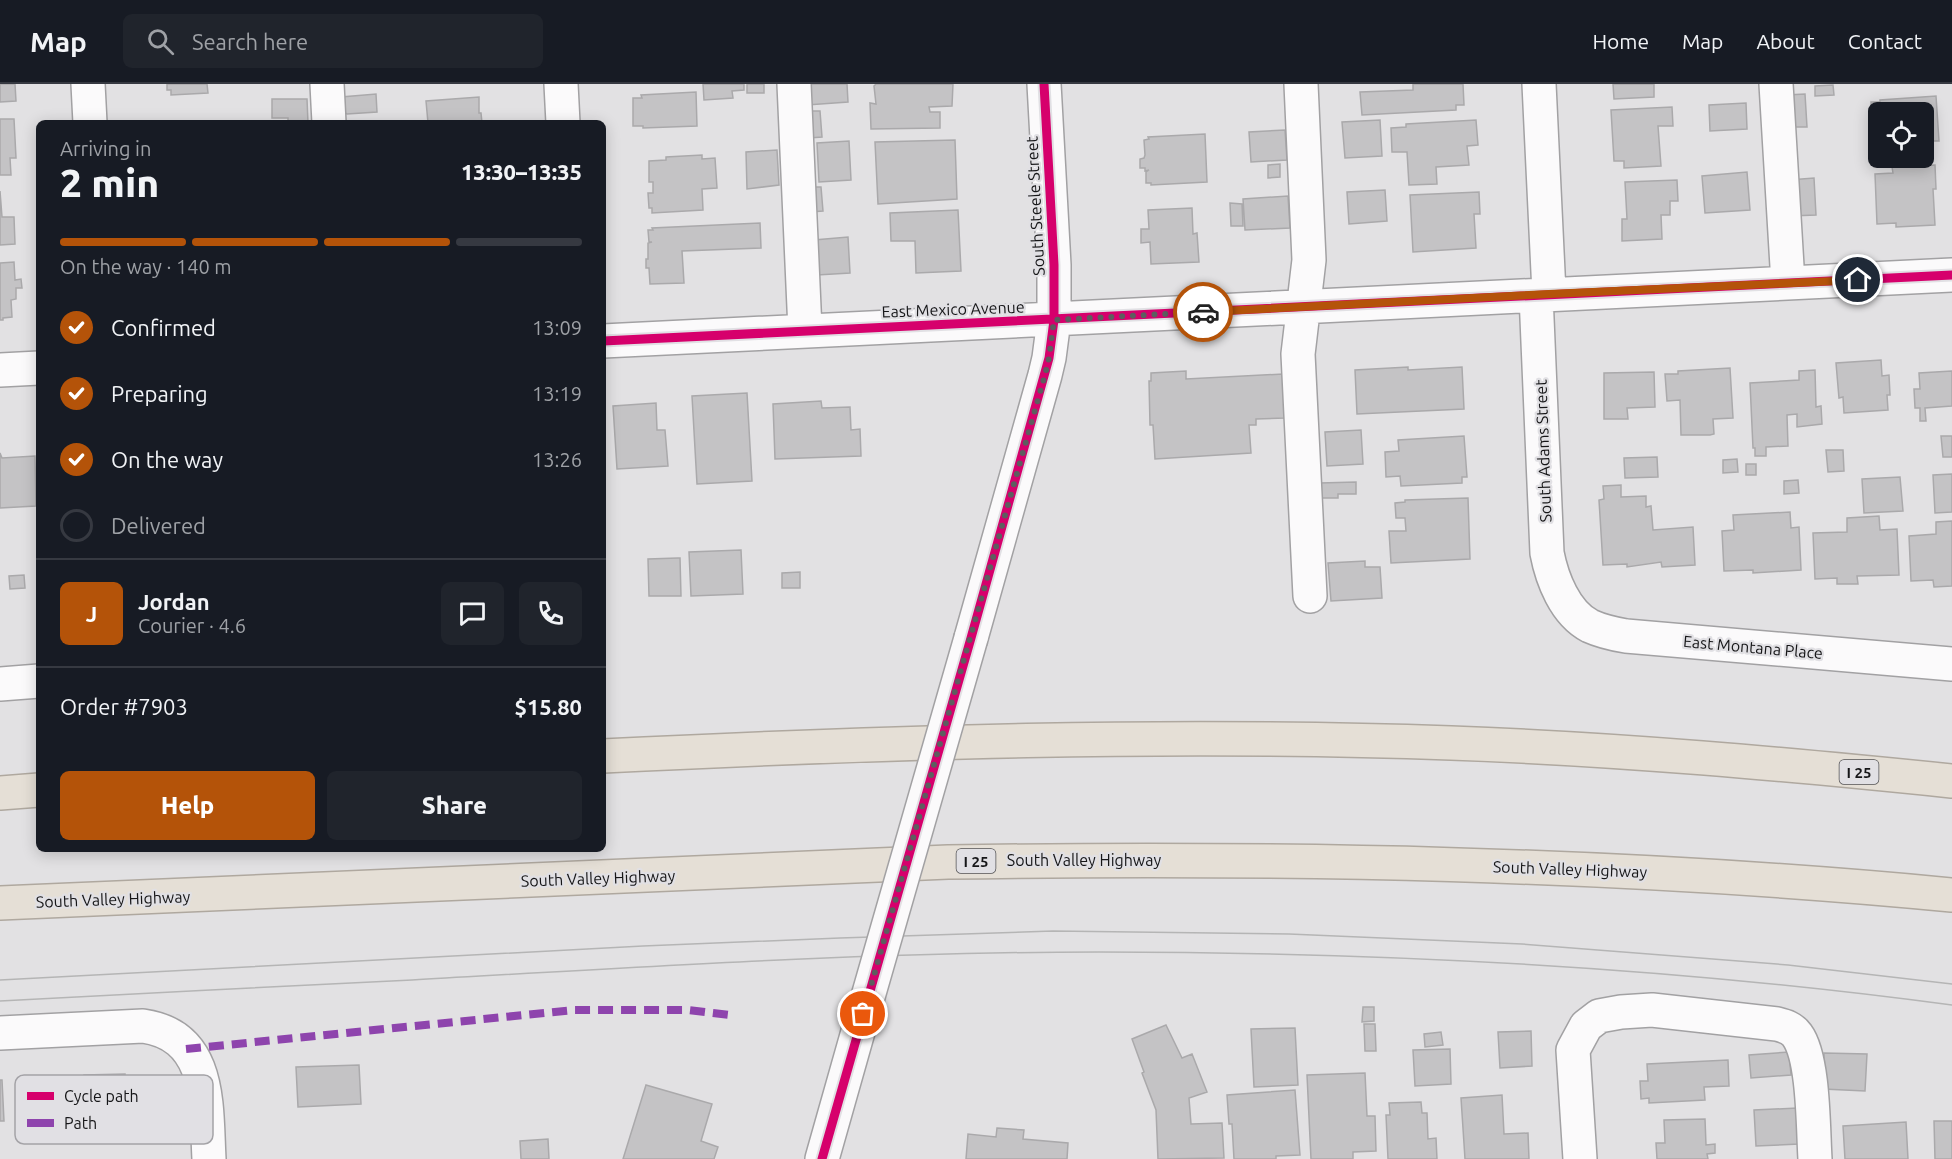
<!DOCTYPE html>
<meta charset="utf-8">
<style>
body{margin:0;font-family:Ubuntu,sans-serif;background:#20242c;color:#f1f3f6;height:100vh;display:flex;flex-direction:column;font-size:22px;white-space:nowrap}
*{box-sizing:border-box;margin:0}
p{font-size:20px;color:#9ea1a6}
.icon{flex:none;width:33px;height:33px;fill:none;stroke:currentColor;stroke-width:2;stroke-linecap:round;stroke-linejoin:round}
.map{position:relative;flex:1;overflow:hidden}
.sheet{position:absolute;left:36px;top:36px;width:570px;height:732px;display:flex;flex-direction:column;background:#171b24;border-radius:9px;box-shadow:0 3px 15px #0003}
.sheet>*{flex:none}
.fabs{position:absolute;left:1868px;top:18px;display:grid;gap:12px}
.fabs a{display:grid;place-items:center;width:66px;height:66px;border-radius:9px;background:#171b24;box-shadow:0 3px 15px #0003;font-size:30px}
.pin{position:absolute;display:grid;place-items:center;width:51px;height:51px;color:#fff;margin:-26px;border:3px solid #fff;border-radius:50%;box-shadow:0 2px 6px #0007}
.courier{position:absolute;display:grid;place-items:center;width:60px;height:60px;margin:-30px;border:4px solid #b45309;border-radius:50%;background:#fff;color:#222;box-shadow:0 2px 8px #0007}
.summary em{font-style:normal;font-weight:800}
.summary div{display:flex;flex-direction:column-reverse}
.summary{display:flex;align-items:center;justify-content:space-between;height:102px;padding:0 24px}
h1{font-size:39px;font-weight:800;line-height:45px}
.bar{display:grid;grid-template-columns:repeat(4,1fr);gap:9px 6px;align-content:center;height:72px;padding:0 24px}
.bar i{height:8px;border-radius:4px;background:#363941}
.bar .on{background:#b45309}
.bar p{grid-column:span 4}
.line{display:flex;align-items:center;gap:15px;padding:0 24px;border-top:2px solid #363941}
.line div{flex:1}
.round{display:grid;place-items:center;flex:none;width:63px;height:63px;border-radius:9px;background:#20242c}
ol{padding:0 24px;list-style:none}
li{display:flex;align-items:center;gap:18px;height:66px}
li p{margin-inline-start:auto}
li .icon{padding:6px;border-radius:50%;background:#b45309;color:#fff;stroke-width:4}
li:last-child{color:#9ea1a6}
li i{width:33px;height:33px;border:3px solid #363941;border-radius:50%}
.action{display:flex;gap:12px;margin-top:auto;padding:12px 24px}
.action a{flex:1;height:69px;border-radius:9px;background:#b45309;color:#fff;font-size:24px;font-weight:800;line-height:69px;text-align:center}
.action a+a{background:#20242c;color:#f1f3f6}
header{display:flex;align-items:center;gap:36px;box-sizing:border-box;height:84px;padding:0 30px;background:#171b24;border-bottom:2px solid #363941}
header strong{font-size:28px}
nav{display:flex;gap:33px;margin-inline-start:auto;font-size:21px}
.search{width:420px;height:54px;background:#20242c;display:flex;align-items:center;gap:15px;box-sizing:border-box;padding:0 21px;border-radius:9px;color:#9ea1a6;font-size:22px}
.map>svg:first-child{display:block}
.building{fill:#c4c3c5;stroke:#aaa9ab;stroke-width:1.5}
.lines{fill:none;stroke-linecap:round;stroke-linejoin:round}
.minor-casing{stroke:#a2a1a3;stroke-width:36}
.highway-casing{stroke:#afa89f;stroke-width:36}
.minor{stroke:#fbfafb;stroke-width:33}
.highway{stroke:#e5dfd6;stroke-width:33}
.tram{stroke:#b5b5b5;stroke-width:1.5}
.minor-bridge-casing{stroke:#a2a1a3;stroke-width:36;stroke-linecap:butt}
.minor-bridge{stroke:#fbfafb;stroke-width:33}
.quiet{stroke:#8e44ad;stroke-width:8;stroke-dasharray:15 8;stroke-linecap:butt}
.cycleway-casing{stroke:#e1e0e4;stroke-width:13}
.cycleway{stroke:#d6006c;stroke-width:9}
.done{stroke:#5d5d5f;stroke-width:6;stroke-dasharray:0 10.8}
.route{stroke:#b45309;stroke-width:8}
.labels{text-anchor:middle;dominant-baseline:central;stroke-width:4.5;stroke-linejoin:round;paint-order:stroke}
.shield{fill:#e1e0e4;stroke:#535355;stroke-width:1.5}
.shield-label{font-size:15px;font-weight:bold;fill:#161618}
.street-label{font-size:16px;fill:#161618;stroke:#e1e0e4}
.key{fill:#e1e0e4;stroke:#a4a3a7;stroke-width:1.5}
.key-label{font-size:16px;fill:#161618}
</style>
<header>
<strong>Map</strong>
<div class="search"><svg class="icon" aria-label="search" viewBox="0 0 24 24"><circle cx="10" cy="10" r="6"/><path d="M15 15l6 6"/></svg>Search here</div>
<nav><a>Home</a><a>Map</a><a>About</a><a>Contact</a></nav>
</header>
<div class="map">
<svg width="1952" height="1075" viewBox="0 0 1952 1075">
<rect width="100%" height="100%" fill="#e2e1e3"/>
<path class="building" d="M0 0H15L16 17 0 18Z
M167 0H207L208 9 171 11V6H167Z
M703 0H744V6L732 7 733 14 704 16Z
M747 0H764V9H747Z
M806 0H847L848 18 807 21Z
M876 0H953L952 22 929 23 930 28H940V44L871 45 870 19 876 20 874 2Z
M1413 0H1463L1464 21H1456V26L1362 31 1360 8 1413 6Z
M1613 0H1654V13L1614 15Z
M1833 1 1834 11 1815 12V2Z
M696 8 697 42 643 44V42H633V14H642L641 11Z
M376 10 377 28 347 30 341 26V13Z
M1805 10 1807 43H1784L1786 11Z
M1936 12 1939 57H1931L1932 66H1923V28H1878V60L1877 43H1873L1871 18H1880V16Z
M479 13V29H481L482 39H428L426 17Z
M272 15H307L308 39H288V34H272Z
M1746 19 1747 45 1710 47 1709 21Z
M1672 23 1673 42H1658L1661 82 1624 84V77H1614L1611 26Z
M807 27H820L822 53 809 54Z
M0 35H14L16 74H10L11 91H0Z
M1380 36 1382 72 1345 74 1342 38Z
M1476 36 1478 61 1467 62 1469 81 1436 83 1437 100 1409 101 1407 68H1392L1391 44 1406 43V40Z
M1285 46 1287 76 1251 78 1249 48Z
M1205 50 1207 98 1151 101V99H1146V88L1149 86 1145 87V84H1140V75L1144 74 1145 71 1144 56 1149 55 1148 53Z
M955 56 957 115 878 120 875 58Z
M849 57 851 96 819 98 817 59Z
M777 66 779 101 747 105 746 68Z
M702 71V75L715 74 717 104 702 105 703 126 652 129V124H649L648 109H653V98H649V77L666 76V73Z
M1280 80V93L1268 94V81Z
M1935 81 1936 105H1933L1935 141 1896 143V139L1877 140 1875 90 1893 89 1892 83Z
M1747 88 1750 126 1705 129 1702 92Z
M1814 94 1816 131 1790 132 1789 96Z
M1677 96 1678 117H1670V131H1661L1662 155 1622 157V135H1627L1625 98Z
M808 103H821L823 127 810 128Z
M1385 106 1387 137 1349 140 1347 108Z
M0 107 2 133H14L15 160 0 161Z
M1479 108 1480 130H1474L1476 164 1413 168 1410 111Z
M1288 112 1290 144 1245 146 1243 115Z
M1230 119 1242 120 1243 142H1231Z
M1192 124 1193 150 1197 149 1199 178 1151 180 1150 158 1141 159V145H1149L1148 126Z
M958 126 961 187 916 189 915 157H891L890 129Z
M760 139 761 164 682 167 684 199 650 200 649 184H646V175H648V159L652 158H649L648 146H653L652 144Z
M848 153 850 189 817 191 814 156Z
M14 178 15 196 21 195 22 204H16V215L11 216 12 233 3 234V236H0V179Z
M1881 276 1882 292 1889 291 1890 311H1887L1888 326 1844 329 1843 313 1839 314 1836 279Z
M1408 283V286L1462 283 1464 325 1357 330 1355 286Z
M1730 284 1733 334 1713 335 1714 350 1710 351H1681L1680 316 1667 317 1665 290H1678V287Z
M1815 286 1816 323 1821 322 1822 340 1797 343V330L1787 331 1788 362 1766 363V372H1755V364H1753L1750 299 1799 296V287Z
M1186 287V295L1283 290 1285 334 1256 335V341H1249L1251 369 1155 375 1153 341H1150L1149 297H1151V289Z
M1952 287V322L1925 324 1926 337H1920V324H1915L1914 305H1920L1919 289Z
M1654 288 1655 323 1627 324 1628 335H1604V289Z
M747 309 752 397 697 400 692 312Z
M821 317 822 324 850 323 851 346 860 345 861 372 775 375 773 320Z
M656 319 657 346H665L668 382 617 385 613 322Z
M1361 346 1363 380 1327 382 1325 348Z
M1464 352 1467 393H1462V399L1401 402 1400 392 1386 393 1385 368 1399 367 1398 356Z
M1941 352H1952V373H1943Z
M1826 366H1843L1844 387 1828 388Z
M0 369 2 374 35 372 36 422 0 424Z
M1657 373 1658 393 1625 394 1624 374Z
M1737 375 1738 388 1723 389V376Z
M1746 380H1756V391H1746Z
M1952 390V428L1935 429 1933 391Z
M1900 393 1903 427 1864 429 1862 395Z
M1798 396 1799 409 1784 410V397Z
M1356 398V410H1338V414H1321L1320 399Z
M1621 401V413L1646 412V423L1651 422 1653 446 1693 443 1695 481 1662 483 1661 478 1627 483V480L1603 481 1599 416 1604 415 1603 402Z
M1468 414 1470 475 1391 479 1389 447H1406L1405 434H1396L1395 419 1405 418V416Z
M1790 428 1791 444 1799 443 1801 486 1753 489V486L1724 487 1722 447 1734 446 1733 431Z
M1879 432 1880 446 1897 445 1899 491 1857 492 1858 500H1837V494L1815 495 1813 449 1847 448V434Z
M1952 437V502L1934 503 1933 496 1911 497 1909 452 1936 450V438Z
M741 466 743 510 691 512 689 468Z
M678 474H680L681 512H649L648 475Z
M1365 477V483H1380L1382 514 1331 517 1328 479Z
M800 488V504H782V489Z
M24 491 25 504 10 505 9 492Z
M1363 923H1374V937L1362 938Z
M1364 940H1375L1376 967H1365Z
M1166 941 1182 974 1192 970 1207 1008 1189 1014 1191 1040 1222 1039 1224 1074 1158 1075 1156 1026 1142 989 1144 988 1132 955Z
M1295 944 1298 1001 1254 1003 1251 945Z
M1531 947 1532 982 1500 984 1498 948Z
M1441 948 1443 961 1425 963 1424 950Z
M1450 965 1451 1000 1415 1002 1413 966Z
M1789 968 1791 991 1751 994 1749 971Z
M1824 969 1867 970 1865 1007 1823 1005Z
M1728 976 1729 1002 1704 1003 1705 1016 1649 1019V1014L1641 1015 1640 997H1648L1647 980Z
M359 981 361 1020 298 1023 296 983Z
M1365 989 1367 1032H1375L1376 1067 1353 1068V1075H1311L1307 991Z
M125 990 127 1031 86 1033 84 991Z
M0 996H2L4 1037H0Z
M646 1001 712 1020 701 1057 718 1063 714 1075H623Z
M1295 1006 1300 1071 1276 1072V1075H1234L1232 1040H1229L1227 1011Z
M1502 1011 1504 1050 1528 1049 1529 1075H1465L1461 1014Z
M1421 1018 1422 1029H1427L1428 1055 1436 1054 1437 1075H1388L1386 1031H1390L1389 1019Z
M1797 1024 1799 1060 1756 1062 1754 1026Z
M1705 1035 1706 1061 1715 1060V1069L1707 1070 1708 1075H1657L1656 1059H1665L1664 1036Z
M1934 1037H1952V1075H1935Z
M1906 1038 1908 1075H1845L1843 1042Z
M997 1044 1024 1046 1023 1055 1068 1059 1067 1075H966L968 1050 996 1053Z
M548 1055 549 1075H521L520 1057Z"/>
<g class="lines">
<defs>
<path id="minor" d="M88 0 90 39
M327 0 329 39
M561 0 563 39
M794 0 805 246
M1301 0 1309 176 1298 270 1310 512
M1539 0 1549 209
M1776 0 1788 199
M1536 211 1547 469C1552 495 1565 529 1590 542 1601 547 1614 550 1626 552L1952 580
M603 257 1952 191
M0 286 39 284
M971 554 1045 291 1049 274 1054 236V181L1044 0
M0 600 39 597
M0 949 143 942C212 952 206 1022 209 1075
M822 1075 863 930
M1580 1075 1573 966 1586 942 1599 932 1621 928 1652 926 1777 940C1785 942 1792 944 1797 951 1814 974 1813 1044 1815 1075"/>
<path id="highway" d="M603 672C885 658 1169 649 1451 659 1619 665 1785 680 1952 697
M0 709 39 706
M0 819 948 778C1283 773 1618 779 1952 811"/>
</defs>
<use href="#minor" class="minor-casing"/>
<use href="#highway" class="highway-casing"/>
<use href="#minor" class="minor"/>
<use href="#highway" class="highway"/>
<path class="tram" d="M0 896 643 862 840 854 1053 847 1289 850 1522 860 1788 881 1952 900
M0 917C137 909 275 903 412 896 641 883 870 868 1099 868 1384 868 1670 883 1952 921"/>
<defs>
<path id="minor-bridge" d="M863 930 971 554"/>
</defs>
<use href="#minor-bridge" class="minor-bridge-casing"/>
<use href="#minor-bridge" class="minor-bridge"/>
<path class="quiet" d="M186 965 574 926H688L730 931"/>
<defs>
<path id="cycleway" d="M603 257 1952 191
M822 1075 971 554 1049 274 1054 236V181L1044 0"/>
</defs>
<use href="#cycleway" class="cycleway-casing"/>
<use href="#cycleway" class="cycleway"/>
</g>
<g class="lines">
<path class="done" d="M863 930 1045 291 1049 274 1054 236 1203 228"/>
<path class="route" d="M1203 228 1549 210 1858 196"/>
</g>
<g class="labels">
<g class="shield">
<rect x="1839.5" y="676" width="39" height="24" rx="4.5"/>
<rect x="956.5" y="765" width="39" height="24" rx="4.5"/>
</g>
<g class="shield-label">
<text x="1859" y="688">I 25</text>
<text x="976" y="777">I 25</text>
</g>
<g class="street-label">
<text transform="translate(1035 122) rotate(-93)">South Steele Street</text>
<text transform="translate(953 225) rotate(-2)">East Mexico Avenue</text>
<text transform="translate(1543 367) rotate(-92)">South Adams Street</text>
<text transform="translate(1753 563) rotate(5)">East Montana Place</text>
<text x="1084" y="776">South Valley Highway</text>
<text transform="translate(1570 785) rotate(2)">South Valley Highway</text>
<text transform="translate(598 794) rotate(-2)">South Valley Highway</text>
<text transform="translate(113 815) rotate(-2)">South Valley Highway</text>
</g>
</g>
<rect x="15" y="991" width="198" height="69" rx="9" class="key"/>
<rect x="27" y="1008" width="27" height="8" fill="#d6006c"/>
<rect x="27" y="1035" width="27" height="8" fill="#8e44ad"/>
<g class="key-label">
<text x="64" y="1018">Cycle path</text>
<text x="64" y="1045">Path</text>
</g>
</svg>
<div class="fabs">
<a><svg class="icon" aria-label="locate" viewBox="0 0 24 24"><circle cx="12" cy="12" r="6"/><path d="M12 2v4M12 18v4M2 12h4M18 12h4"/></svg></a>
</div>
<div class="pin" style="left:863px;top:930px;background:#ea580c"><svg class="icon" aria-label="bag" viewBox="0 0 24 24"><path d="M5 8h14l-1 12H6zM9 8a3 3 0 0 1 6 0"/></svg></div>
<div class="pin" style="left:1858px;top:196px;background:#1f2937"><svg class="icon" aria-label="home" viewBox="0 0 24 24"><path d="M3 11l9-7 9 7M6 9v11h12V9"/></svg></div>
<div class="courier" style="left:1203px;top:228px"><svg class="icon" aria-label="car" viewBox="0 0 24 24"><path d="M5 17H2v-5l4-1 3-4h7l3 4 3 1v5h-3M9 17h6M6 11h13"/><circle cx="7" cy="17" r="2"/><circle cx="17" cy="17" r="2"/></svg></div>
<section class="sheet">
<div class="summary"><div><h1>2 min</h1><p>Arriving in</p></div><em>13:30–13:35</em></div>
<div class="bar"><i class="on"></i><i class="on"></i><i class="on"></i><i></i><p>On the way · 140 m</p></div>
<ol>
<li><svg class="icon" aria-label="check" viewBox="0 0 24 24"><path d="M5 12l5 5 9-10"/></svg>Confirmed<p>13:09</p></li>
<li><svg class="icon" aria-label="check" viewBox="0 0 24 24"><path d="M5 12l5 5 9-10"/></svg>Preparing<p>13:19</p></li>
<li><svg class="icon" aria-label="check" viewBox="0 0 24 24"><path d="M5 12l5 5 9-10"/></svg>On the way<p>13:26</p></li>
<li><i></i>Delivered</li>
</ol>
<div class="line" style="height:108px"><b class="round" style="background:#b45309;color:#fff">J</b><div><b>Jordan</b><p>Courier · 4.6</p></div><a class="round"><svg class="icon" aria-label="chat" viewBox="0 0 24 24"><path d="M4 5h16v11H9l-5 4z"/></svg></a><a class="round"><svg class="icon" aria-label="phone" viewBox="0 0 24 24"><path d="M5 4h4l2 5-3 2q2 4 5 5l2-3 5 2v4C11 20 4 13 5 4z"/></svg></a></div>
<div class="line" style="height:78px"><div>Order #7903</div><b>$15.80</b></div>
<div class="action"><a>Help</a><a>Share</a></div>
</section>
</div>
